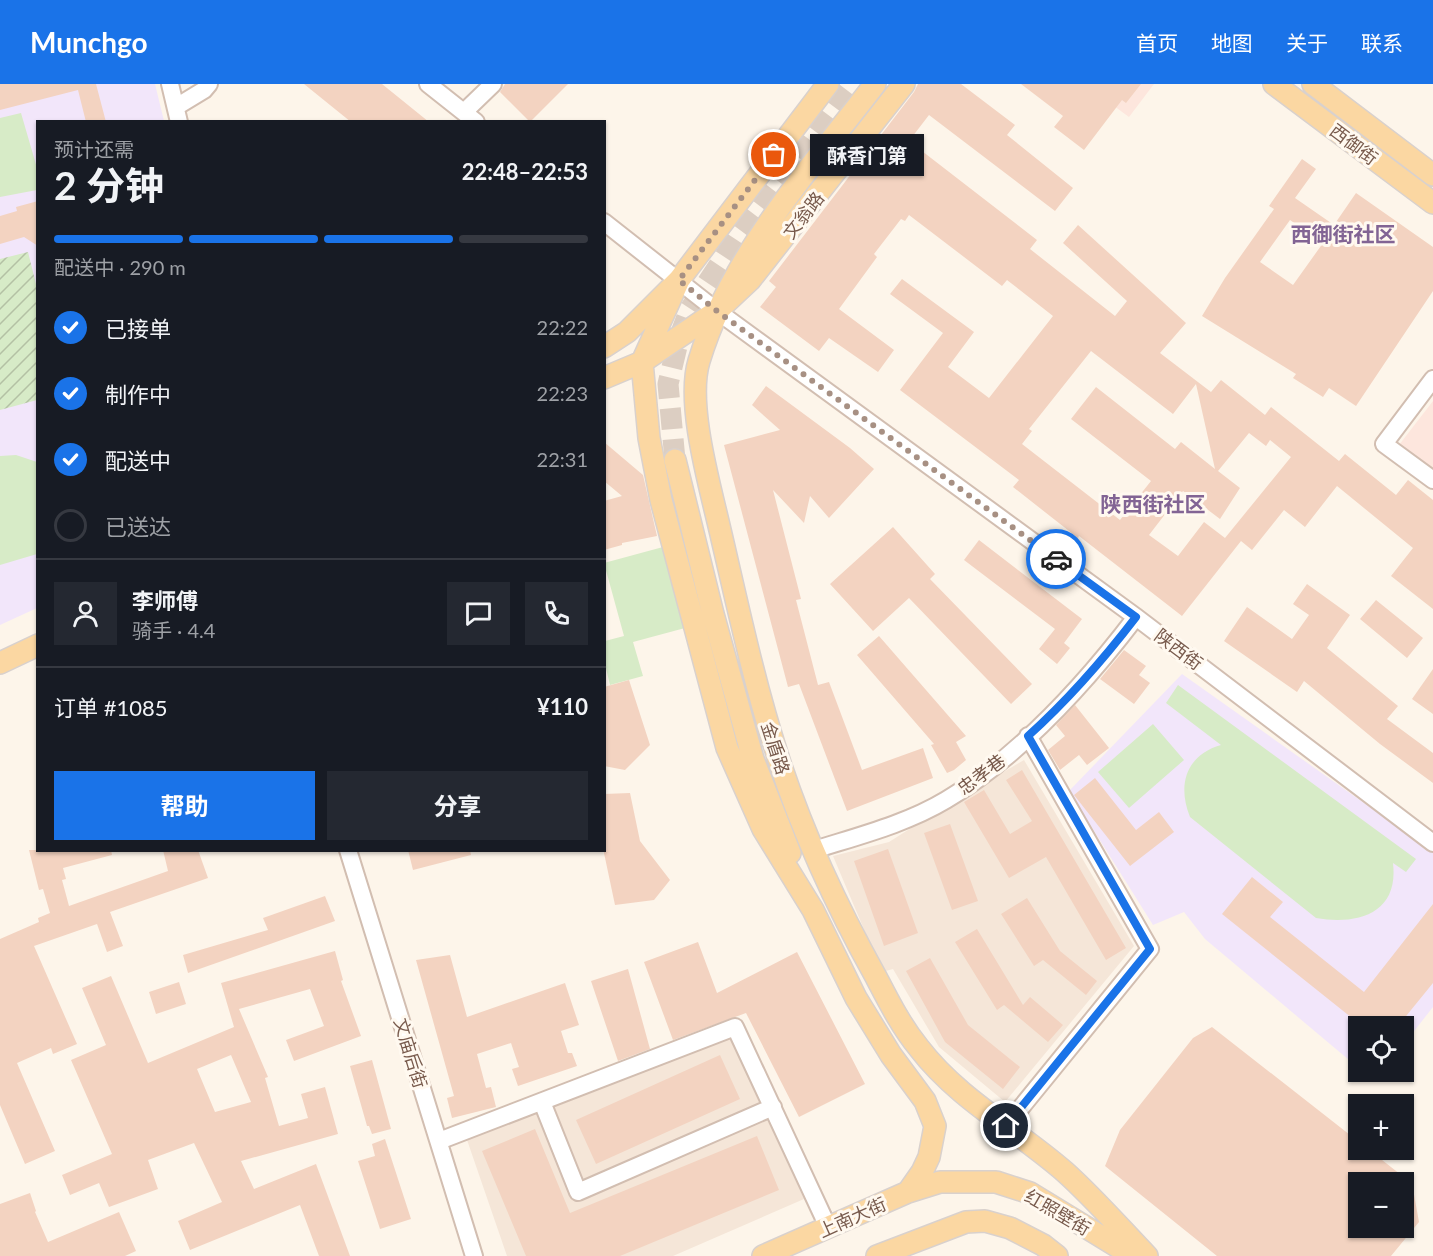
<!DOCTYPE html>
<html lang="zh">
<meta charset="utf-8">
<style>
body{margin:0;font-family:Lato,"Noto Sans SC",sans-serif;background:#242831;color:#f1f3f6;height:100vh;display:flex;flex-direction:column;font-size:22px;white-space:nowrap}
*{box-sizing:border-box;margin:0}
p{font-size:20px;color:#9ea1a6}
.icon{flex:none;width:33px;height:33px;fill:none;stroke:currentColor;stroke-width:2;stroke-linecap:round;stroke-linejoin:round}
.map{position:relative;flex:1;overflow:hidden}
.sheet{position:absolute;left:36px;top:36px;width:570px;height:732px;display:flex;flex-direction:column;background:#171b24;border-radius:0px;box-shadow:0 2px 4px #0004}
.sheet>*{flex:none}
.fabs{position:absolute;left:1348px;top:932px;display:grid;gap:12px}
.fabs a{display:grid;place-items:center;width:66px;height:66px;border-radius:0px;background:#171b24;box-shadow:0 2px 4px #0004;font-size:30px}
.pin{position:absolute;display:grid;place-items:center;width:51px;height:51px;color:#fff;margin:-26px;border:3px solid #fff;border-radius:50%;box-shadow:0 2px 6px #0007}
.courier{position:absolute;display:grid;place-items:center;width:60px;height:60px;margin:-30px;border:4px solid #1a73e8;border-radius:50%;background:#fff;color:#222;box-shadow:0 2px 8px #0007}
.bubble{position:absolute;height:42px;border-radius:0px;background:#171b24;box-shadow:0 2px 4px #0004;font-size:20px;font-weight:700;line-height:42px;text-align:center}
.overview em{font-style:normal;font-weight:700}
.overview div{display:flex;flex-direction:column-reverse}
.overview{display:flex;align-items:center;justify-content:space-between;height:102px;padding:0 18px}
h1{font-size:39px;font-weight:700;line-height:45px}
.bar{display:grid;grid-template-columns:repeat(4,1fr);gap:9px 6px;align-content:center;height:72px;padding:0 18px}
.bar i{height:8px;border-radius:4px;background:#363941}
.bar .on{background:#1a73e8}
.bar p{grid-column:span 4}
.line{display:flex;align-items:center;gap:15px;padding:0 18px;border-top:2px solid #363941}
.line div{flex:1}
.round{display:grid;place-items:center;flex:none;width:63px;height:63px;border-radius:0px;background:#242831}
ol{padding:0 18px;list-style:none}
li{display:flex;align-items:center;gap:18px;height:66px}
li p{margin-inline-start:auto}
li .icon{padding:6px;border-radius:50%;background:#1a73e8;color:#fff;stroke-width:4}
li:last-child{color:#9ea1a6}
li i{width:33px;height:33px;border:3px solid #363941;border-radius:50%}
.action{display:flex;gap:12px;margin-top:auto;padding:12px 18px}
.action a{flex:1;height:69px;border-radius:0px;background:#1a73e8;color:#fff;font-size:24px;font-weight:700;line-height:69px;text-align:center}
.action a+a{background:#242831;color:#f1f3f6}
header{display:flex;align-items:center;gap:36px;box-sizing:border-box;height:84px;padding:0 30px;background:#1a73e8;color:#fff}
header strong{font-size:28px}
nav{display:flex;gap:33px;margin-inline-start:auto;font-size:21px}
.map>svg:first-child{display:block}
.residential{fill:#f5e6d8}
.commercial{fill:#fde6dd}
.education{fill:#f2e6fa}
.park{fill:#d7ebc7}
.garden{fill:url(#garden-furrows)}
.building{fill:#f3d3c1;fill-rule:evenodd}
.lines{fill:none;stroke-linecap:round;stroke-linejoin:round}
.major-tunnel{stroke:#dccec2;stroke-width:21;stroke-dasharray:21 10;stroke-linecap:butt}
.minor-casing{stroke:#d2beb1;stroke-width:20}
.major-casing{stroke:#d9d1cd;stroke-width:24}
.minor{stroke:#fff;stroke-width:16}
.major{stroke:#fbd7a2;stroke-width:21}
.done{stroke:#a79083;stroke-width:6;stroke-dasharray:0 10.8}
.route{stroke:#1a73e8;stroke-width:8}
.labels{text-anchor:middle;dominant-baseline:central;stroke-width:6;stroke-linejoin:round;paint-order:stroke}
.street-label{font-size:18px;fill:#785a4c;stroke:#fff9f0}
.quarter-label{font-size:21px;font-weight:bold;fill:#826494;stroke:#fff9f0}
</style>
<header>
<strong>Munchgo</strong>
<nav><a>首页</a><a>地图</a><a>关于</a><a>联系</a></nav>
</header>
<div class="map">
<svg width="1433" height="1172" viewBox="0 0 1433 1172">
<defs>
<pattern id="garden-furrows" width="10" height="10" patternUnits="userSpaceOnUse" patternTransform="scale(1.5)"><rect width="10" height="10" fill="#d7ebc7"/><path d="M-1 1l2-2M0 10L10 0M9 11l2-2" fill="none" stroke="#b3c1a4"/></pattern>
</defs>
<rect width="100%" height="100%" fill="#fdf5ea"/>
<path class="residential" d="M1024 676 1134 862 1005 1018 939 963 893 885 882 888 833 772 889 758 941 725Z
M728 949 804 1115 673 1172H507L466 1053Z"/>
<path class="commercial" d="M1084 0H1154L1129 33Z
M1433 317V386L1399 361Z"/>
<path class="education" d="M0 0H155L164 37 38 38 37 524 0 541Z
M1182 590 1433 768V923L1404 960V942H1359V976L1355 981 1205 855 1184 828 1153 841 1069 707Z"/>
<path class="park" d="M21 29 37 84V106L0 113V34Z
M16 371 37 378V470L0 481V372Z
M663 463 685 544 633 558 643 592 610 601 605 580V557L624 552 604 479Z
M1178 601 1416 775 1406 788 1393 779C1399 830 1357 841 1316 834L1190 733C1177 701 1186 671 1221 661L1166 619Z
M1153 640 1184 676 1129 724 1098 688Z"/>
<path class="garden" d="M28 168 37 204V316L0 326V175Z"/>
<path class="building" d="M0 0H96L106 38H86L78 6 0 26Z
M304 0H382L429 38H351Z
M505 0H568L530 38 500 8Z
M918 0H961L1015 41 1007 51 1073 104 1055 127 929 31 909 57 1037 156 1030 165 1115 232 1127 217 1063 159 1078 141 1186 239 1160 269 1211 308 1221 296 1265 331 1271 323 1339 377 1345 370 1396 411 1408 396 1433 416V525L1391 492 1413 464 1337 402 1305 443 1284 426 1252 466 1241 457 1182 532 1079 452 1078 454 1013 403 1019 396 900 306 943 249 890 210 902 195 974 248 948 283 989 314 1053 232 1007 196 1002 202 909 131 905 137 901 135 874 170 877 173 839 225 894 266 878 288 829 254 819 267 760 223 776 203 769 197 914 8ZM1091 267 1173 330 1196 300 1215 385 1181 358 1175 365 1096 303 1071 335 1151 397 1120 436 1022 360 1032 347 1029 345ZM1249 349 1266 362 1270 356 1291 373 1225 454 1204 438 1178 472 1149 451 1183 407 1220 435 1240 404 1218 387Z
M1021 0H1141L1126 19 1122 16 1084 66 1054 43 1063 32Z
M1302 75 1316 85 1295 114 1334 141 1356 109 1433 163V207L1356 322 1329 304 1323 313 1293 294 1296 290 1202 232 1225 194 1274 125 1269 122ZM1290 136 1323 159 1293 201 1260 178Z
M38 117V162L24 153 0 160V132L17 127 16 123Z
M766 302 850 364 874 385 829 434 810 412 804 439 773 406 801 515 796 516 818 601 829 598 862 686 923 664 933 694 847 727 799 600 788 603 724 361 780 346 752 321Z
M604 358 643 391 657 452 622 459V461L604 466V417L622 412 604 397Z
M893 443 935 490 930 495 1032 600 1011 620 909 514 873 547 830 500Z
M979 456 1082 535 1064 559 1070 564 1057 580 1039 565 1055 545 964 476Z
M1307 500 1350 531 1327 564 1398 622 1387 635 1433 669V699L1380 660 1304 597 1297 608 1224 557 1247 523 1292 555 1309 531 1293 520Z
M1376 516 1423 554 1407 574 1360 535Z
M879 552 966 652 956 658 966 676 954 686 947 689 931 661 934 660 857 571Z
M1124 566 1146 582 1139 591 1150 599 1134 620 1100 595Z
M1433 585V630L1412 615Z
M629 596 650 661 625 686 604 682V603Z
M1075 621 1109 664 1087 681 1079 671 1060 686 1048 666 1065 652 1056 641Z
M1022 686 1126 864 1106 876 1046 773 1009 794 964 718 984 706 1010 750 1032 737 1006 696Z
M1095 694 1136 746 1159 728 1174 748 1130 782 1074 711Z
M630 709 640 757 670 796 654 816 615 821 604 769V710Z
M950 740 978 817 952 826 924 749Z
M888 765 918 849 884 862 854 777Z
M29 766H111L112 771 63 784 66 795 62 796 69 822 168 787 163 766H198L208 794 110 828 123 862 107 868 97 840 34 862 77 960 53 970 51 964 17 979 55 1067 25 1080 0 1021V855L39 838 38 834 50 829 43 805 39 806Z
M408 766H470L471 771 413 786Z
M1252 793 1283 818 1270 833 1364 908 1433 820V899L1398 942H1362L1222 830Z
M325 812 335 837 188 889 183 871 268 846 263 834Z
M1027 814 1060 867 1097 897 1086 911 1043 876 1034 882 1001 830Z
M977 845 1023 921 1030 913 1063 941 1048 958 1004 921 997 926 955 858Z
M698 858 717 909 797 868 865 1000 799 1033 746 929 673 956 644 878Z
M335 867 343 896 341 897 361 952 294 977 286 956 324 942 310 905 239 925 268 993 265 994 279 1042 308 1034 301 1010 325 1003 338 1050 241 1077 254 1105 316 1080 350 1172H319L300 1121 190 1166 178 1137 222 1118 194 1059 148 1076 158 1105 109 1123 99 1099 70 1111 62 1091 112 1070 71 976 106 961 82 904 111 892 148 979 234 943 221 899ZM231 971 251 1018 215 1028 197 985Z
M450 871 467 933 565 899 579 941 561 947 568 969H572L577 982 518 1002 512 985 519 983 511 959 477 970 486 1004 491 1003 496 1023 452 1034 447 1014 454 1012 416 876Z
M930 874 968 941 1020 983 1003 1005 945 958 906 887Z
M628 885 650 965 618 977 591 897Z
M179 898 186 920 156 930 149 908Z
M1212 943 1359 1058V1065H1368L1405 1094H1411L1419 1138 1391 1172H1217L1105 1082 1120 1046 1193 954ZM1359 1098H1404V1143H1359Z
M720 971 740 1015 596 1080 576 1036Z
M372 976 391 1045 372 1050 369 1042H367L350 982Z
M535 1045 570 1129 757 1052 779 1106 620 1172H526L482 1067Z
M385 1055 411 1135 380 1145 358 1077 375 1072 372 1060Z
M30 1109 36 1127 35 1128 48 1158 119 1128 136 1167 125 1172H0V1120Z"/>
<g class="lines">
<path class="major-tunnel" d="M675 376 668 300 679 254 690 225 741 148 852 0"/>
<defs>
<path id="minor" d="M170 0 179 38
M428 0 476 38
M176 23 204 6 209 0
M464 28 493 0
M604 138 717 227 1136 533 1433 759
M1433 295 1384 360 1433 396
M348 766 474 1172
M814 766C858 752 906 740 946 716 1020 672 1085 600 1136 533
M542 1018 578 1108 773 1023
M1006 1042 1150 865 1028 652
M439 1057 735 943 828 1143"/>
<path id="major" d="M875 0C809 86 731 171 699 277 686 320 710 402 720 446 738 523 754 599 778 673 803 750 837 823 876 893 889 918 901 942 919 964 958 1015 1017 1046 1065 1088 1094 1114 1120 1144 1147 1172
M1274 0 1433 119
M1313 0 1433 91
M679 196 642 278 649 354 661 416 727 664 763 745 813 826 856 914 891 971 925 1017 935 1042 929 1073 922 1088 908 1108
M604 263 627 248 679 196 828 0
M604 294 642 278 717 227 750 196 904 0
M675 376 713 530 753 675 790 769
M0 579 38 561
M763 1172 908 1108 940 1098H996L1030 1109 1133 1172
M877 1172 966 1138 985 1137 1010 1144 1043 1161 1057 1172"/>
</defs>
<use href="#minor" class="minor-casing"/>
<use href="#major" class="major-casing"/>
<use href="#minor" class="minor"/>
<use href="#major" class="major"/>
</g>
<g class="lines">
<path class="done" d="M774 71 679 196 717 227 1056 475"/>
<path class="route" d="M1006 1042 1150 865 1028 652C1068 616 1103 576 1136 533L1056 475"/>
</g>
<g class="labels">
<g class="street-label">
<text transform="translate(1354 60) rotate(37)">西御街</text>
<text transform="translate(803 131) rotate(-52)">文翁路</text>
<text transform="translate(1179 565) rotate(37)">陕西街</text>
<text transform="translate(776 664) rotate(72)">金盾路</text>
<text transform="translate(981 690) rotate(-37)">忠孝巷</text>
<text transform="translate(411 969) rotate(73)">文庙后街</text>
<text transform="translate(1058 1128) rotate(30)">红照壁街</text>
<text transform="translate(852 1133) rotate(-24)">上南大街</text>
</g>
<g class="quarter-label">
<text x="1343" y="149">西御街社区</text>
<text x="1153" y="419">陕西街社区</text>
</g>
</g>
</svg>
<div class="fabs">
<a><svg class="icon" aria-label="locate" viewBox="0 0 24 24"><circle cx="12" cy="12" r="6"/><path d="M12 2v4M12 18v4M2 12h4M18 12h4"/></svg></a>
<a>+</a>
<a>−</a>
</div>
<div class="pin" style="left:774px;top:71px;background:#ea580c"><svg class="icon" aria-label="bag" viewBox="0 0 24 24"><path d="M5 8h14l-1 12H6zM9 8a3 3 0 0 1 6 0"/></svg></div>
<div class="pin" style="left:1006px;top:1042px;background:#1f2937"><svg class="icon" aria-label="home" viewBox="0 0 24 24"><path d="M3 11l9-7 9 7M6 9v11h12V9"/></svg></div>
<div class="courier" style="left:1056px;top:475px"><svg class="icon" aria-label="car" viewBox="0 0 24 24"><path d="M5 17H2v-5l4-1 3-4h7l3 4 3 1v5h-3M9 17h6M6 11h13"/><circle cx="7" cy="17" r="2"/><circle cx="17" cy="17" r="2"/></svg></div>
<div class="bubble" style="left:810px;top:50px;width:114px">酥香门第</div>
<section class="sheet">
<div class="overview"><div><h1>2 分钟</h1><p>预计还需</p></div><em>22:48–22:53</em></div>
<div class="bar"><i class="on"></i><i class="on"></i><i class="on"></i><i></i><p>配送中 · 290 m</p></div>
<ol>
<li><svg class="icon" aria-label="check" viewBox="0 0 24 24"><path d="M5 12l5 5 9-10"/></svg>已接单<p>22:22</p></li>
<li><svg class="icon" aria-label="check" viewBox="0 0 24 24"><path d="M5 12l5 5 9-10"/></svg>制作中<p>22:23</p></li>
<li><svg class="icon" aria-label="check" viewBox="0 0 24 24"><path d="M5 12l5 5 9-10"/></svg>配送中<p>22:31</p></li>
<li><i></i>已送达</li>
</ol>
<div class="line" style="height:108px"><a class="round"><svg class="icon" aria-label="person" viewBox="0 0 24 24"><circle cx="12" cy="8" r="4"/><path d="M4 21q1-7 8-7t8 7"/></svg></a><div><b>李师傅</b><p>骑手 · 4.4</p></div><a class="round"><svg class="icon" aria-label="chat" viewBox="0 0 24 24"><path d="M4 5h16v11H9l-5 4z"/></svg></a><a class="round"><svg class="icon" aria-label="phone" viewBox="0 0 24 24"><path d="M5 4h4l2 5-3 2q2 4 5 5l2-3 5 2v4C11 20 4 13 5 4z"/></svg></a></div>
<div class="line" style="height:78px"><div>订单 #1085</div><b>¥110</b></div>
<div class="action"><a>帮助</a><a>分享</a></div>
</section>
</div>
